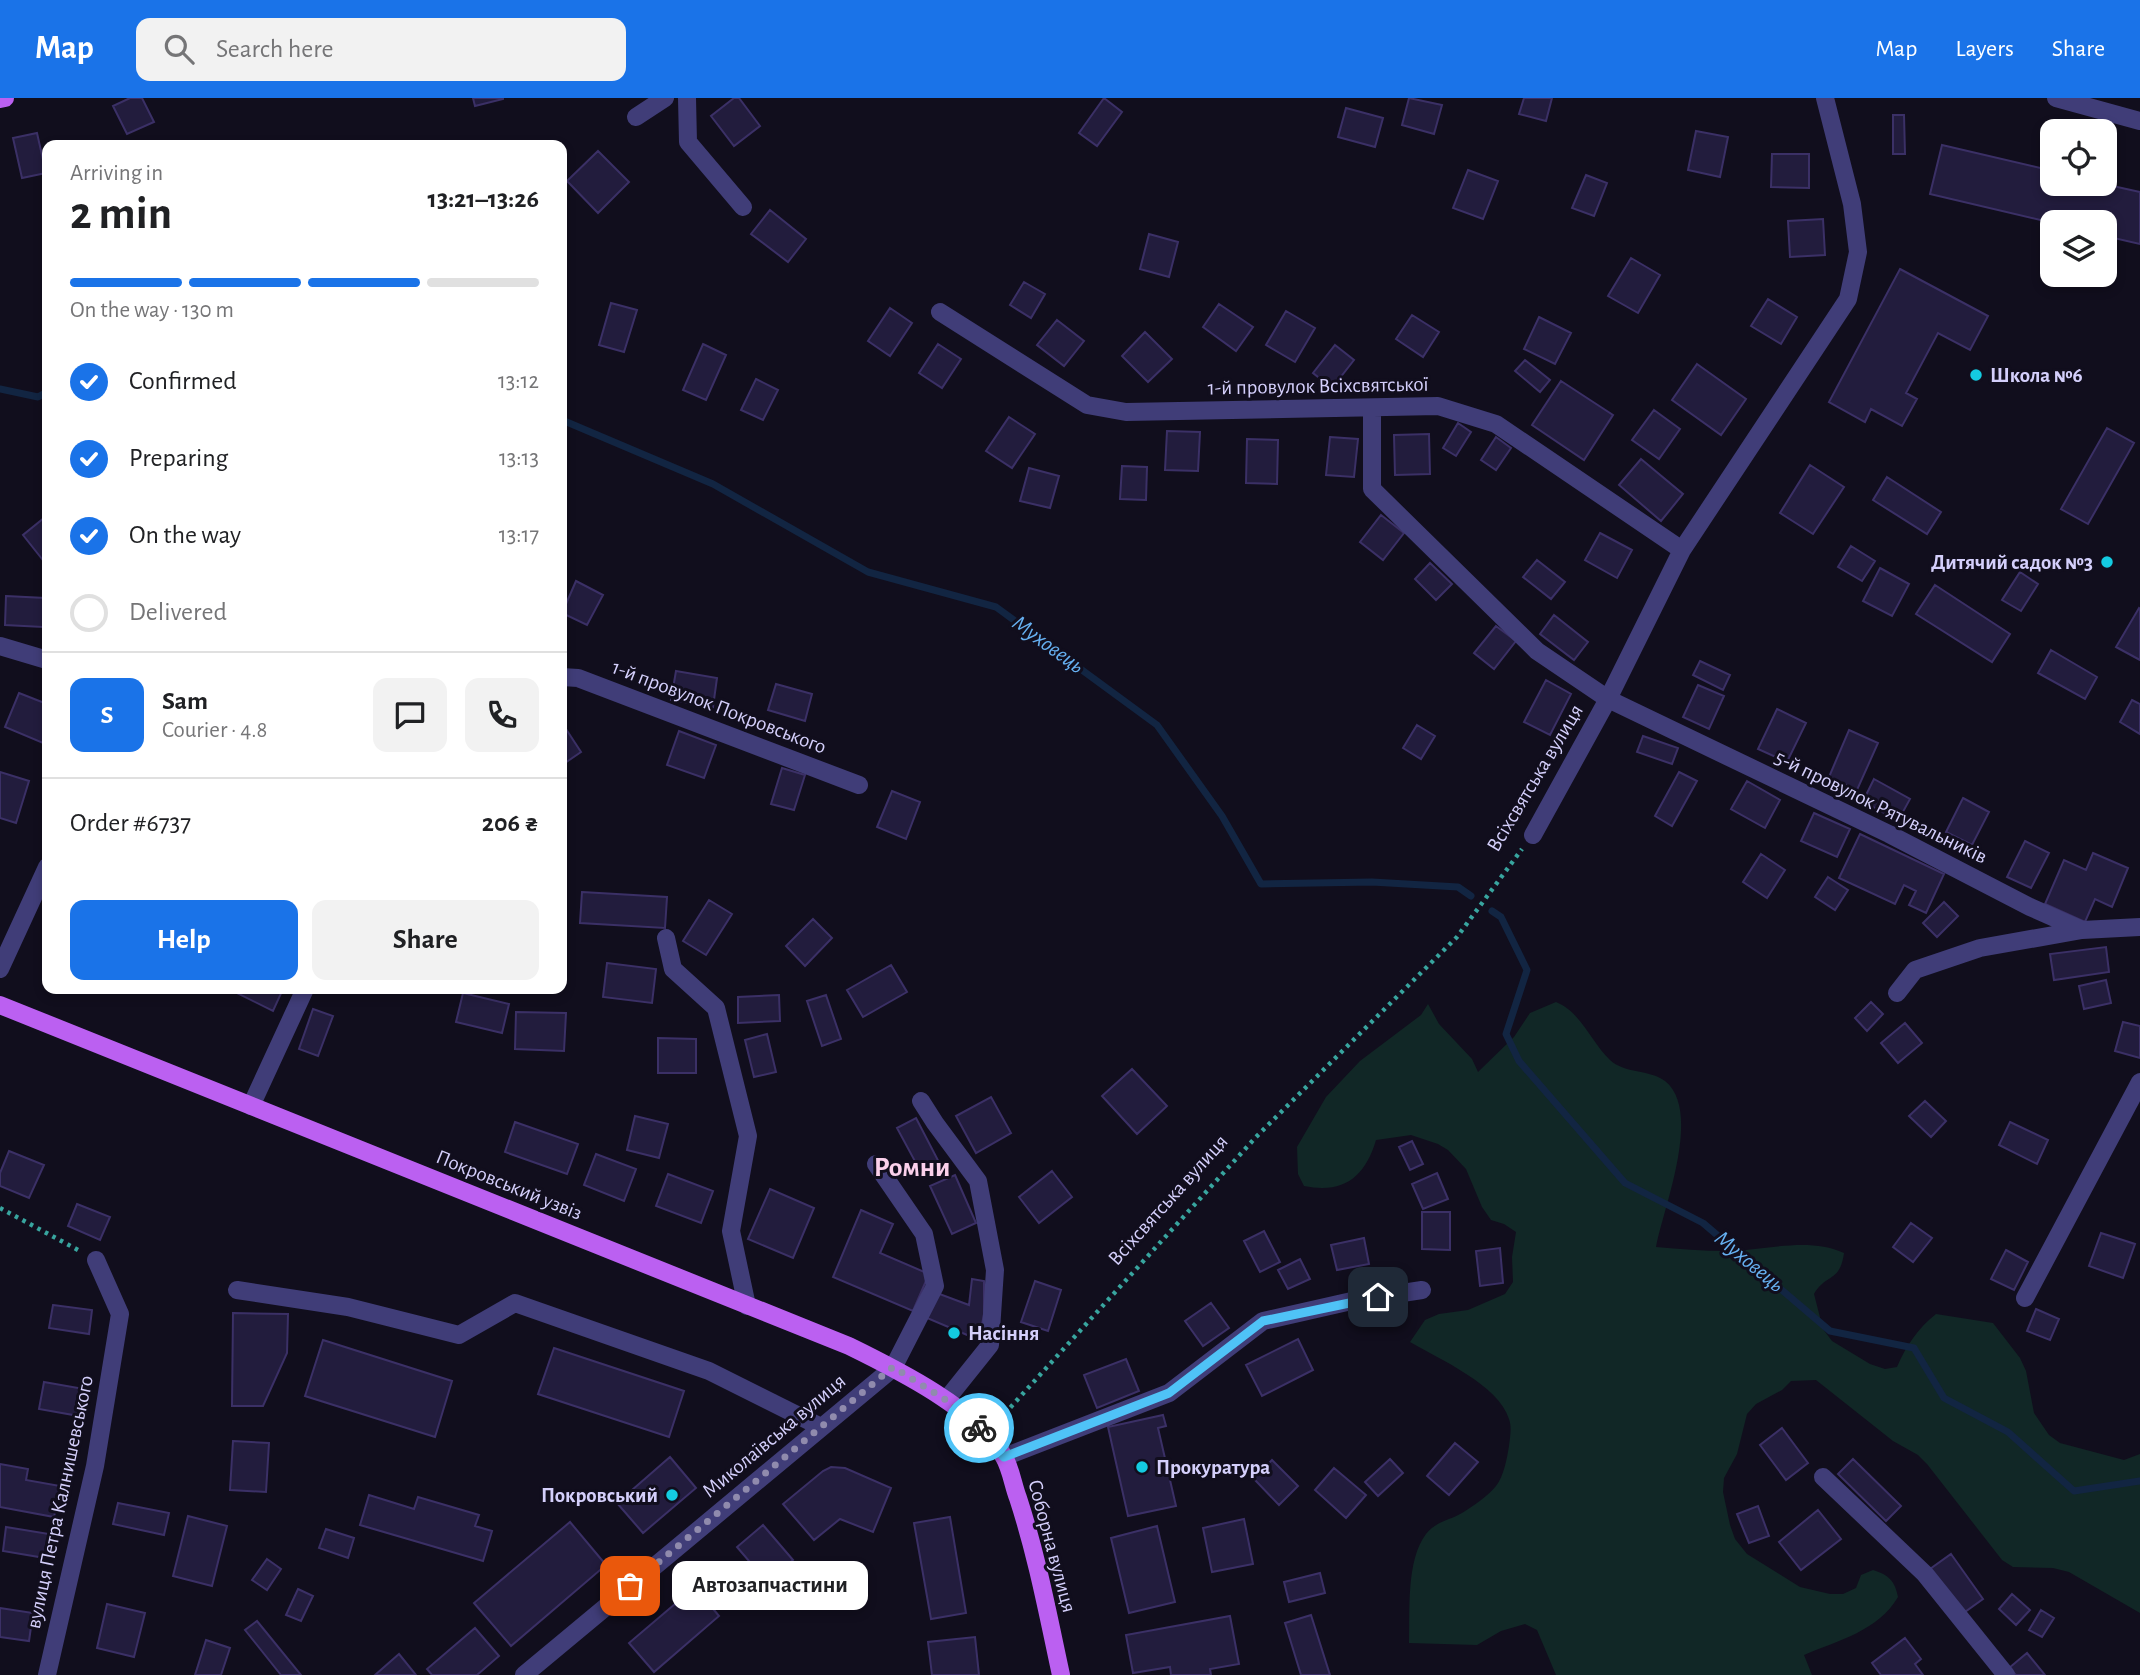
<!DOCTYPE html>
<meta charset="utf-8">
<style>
body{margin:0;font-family:"Alegreya Sans",sans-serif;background:#f2f2f2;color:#202124;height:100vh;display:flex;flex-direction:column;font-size:26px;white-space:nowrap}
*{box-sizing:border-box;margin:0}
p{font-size:23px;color:#757577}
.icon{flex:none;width:38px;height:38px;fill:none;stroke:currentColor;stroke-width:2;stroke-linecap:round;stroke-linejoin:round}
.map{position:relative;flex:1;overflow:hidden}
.drawer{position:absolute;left:42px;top:42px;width:525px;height:854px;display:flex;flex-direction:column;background:#fff;border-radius:14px;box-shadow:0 4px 10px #0003}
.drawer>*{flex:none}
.tools{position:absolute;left:2040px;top:21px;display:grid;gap:14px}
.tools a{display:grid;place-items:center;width:77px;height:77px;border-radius:14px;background:#fff;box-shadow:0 4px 10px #0003;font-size:35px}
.pin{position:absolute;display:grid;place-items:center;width:60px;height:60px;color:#fff;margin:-30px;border-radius:14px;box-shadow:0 4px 10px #0006}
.courier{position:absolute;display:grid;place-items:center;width:70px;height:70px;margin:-35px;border:5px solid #4fc3f7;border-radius:50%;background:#fff;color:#222;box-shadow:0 2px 9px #0007}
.bubble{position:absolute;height:49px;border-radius:14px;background:#fff;box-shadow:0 4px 10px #0003;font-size:23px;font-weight:700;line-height:49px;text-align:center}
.summary em{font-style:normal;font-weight:700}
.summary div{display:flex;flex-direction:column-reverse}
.summary{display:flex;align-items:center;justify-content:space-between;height:119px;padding:0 28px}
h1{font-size:46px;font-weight:700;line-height:52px}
.bar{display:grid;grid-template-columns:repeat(4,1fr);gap:10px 7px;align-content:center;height:84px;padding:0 28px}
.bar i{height:9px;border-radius:5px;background:#e0e0e0}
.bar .current{background:#1a73e8}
.bar p{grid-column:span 4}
.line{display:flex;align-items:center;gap:18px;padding:0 28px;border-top:2px solid #e0e0e0}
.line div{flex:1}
.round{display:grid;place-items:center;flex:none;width:74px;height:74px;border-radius:14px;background:#f2f2f2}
ol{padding:0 28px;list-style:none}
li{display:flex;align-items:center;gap:21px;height:77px}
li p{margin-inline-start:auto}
li .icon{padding:7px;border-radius:50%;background:#1a73e8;color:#fff;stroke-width:4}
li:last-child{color:#757577}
li i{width:38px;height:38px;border:4px solid #e0e0e0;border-radius:50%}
.primary-button{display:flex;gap:14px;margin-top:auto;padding:14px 28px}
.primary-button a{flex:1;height:80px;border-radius:14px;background:#1a73e8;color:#fff;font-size:28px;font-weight:700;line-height:80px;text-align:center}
.primary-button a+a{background:#f2f2f2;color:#202124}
header{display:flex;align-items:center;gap:42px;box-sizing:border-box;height:98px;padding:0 35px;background:#1a73e8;color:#fff}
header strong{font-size:33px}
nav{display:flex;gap:38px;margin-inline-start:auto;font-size:24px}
.search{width:490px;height:63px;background:#f2f2f2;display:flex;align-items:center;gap:18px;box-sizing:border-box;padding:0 24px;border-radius:14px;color:#757577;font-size:26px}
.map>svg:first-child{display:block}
.green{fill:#112726}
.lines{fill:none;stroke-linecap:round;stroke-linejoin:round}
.stream{stroke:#122542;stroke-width:7}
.building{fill:#221c3d;stroke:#3b3066;stroke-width:2}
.path{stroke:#38a59f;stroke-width:4.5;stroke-dasharray:3.5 5;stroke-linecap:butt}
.minor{stroke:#403d78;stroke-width:18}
.major{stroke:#bb60f1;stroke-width:18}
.done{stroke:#908bad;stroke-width:7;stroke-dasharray:0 12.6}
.route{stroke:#4fc3f7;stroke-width:9}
.poi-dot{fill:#14cbe1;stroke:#110e1d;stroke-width:2.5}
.labels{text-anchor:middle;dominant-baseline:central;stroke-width:6;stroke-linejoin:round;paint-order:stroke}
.poi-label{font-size:21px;font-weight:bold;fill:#d4cffb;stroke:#110e1d;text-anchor:start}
.street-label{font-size:21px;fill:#d4cffb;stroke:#110e1d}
.water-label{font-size:23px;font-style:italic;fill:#66b0f1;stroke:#110e1d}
.district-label{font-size:28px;font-weight:bold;fill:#fbd0eb;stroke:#110e1d}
</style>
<header>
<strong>Map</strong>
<div class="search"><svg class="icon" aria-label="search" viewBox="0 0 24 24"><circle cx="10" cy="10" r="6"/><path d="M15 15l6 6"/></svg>Search here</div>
<nav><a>Map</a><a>Layers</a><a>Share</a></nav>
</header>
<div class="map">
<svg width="2140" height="1577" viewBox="0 0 2140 1577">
<rect width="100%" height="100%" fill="#110e1d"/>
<path class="green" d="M1556 904C1581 914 1591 944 1610 962 1625 976 1649 971 1665 983 1703 1013 1663 1111 1656 1149 1679 1151 1703 1153 1726 1153 1764 1153 1808 1138 1844 1155 1840 1185 1826 1175 1814 1196L1823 1231 1832 1243 1870 1266 1885 1271 1897 1269C1906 1248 1918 1230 1936 1216L1993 1225 2020 1260 2026 1273 2034 1315 2049 1337 2060 1345 2124 1362 2140 1356V1515L2069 1474 2053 1470 2013 1469 2002 1462 1927 1366 1918 1357 1893 1343 1816 1282 1791 1283 1782 1292 1756 1306 1747 1316 1737 1356 1724 1380 1723 1394 1730 1427 1735 1441 1747 1456 1800 1489 1830 1496H1843L1856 1490 1861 1477 1873 1472C1889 1477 1895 1483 1898 1499 1878 1533 1839 1542 1804 1557L1812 1577H1556L1537 1532 1525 1526 1501 1533 1477 1547 1409 1545C1410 1514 1406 1462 1426 1436 1435 1424 1450 1422 1462 1415 1472 1409 1489 1397 1496 1388 1504 1378 1507 1360 1509 1348 1510 1339 1512 1329 1509 1321 1499 1287 1439 1261 1410 1244L1425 1222 1439 1216 1468 1212 1505 1196 1513 1184 1512 1159 1516 1134 1504 1126 1491 1122 1482 1109 1466 1071 1448 1052 1438 1046 1411 1037 1376 1042C1365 1079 1344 1096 1304 1088L1298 1076 1297 1049 1326 999 1360 963 1421 917 1428 906 1439 926 1472 961 1478 974 1514 939 1530 915Z"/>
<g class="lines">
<path class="stream" d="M0 291 38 299 47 294
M562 322 713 386 868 474 996 509 1157 627 1222 718 1261 786 1372 784 1458 789 1471 798
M1492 813 1501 819 1527 872 1506 936 1519 963 1625 1085 1703 1125 1830 1233 1914 1250 1944 1300 2008 1334 2074 1393 2140 1383"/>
</g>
<path class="building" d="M130 0H142L154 24 127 36 113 8Z
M473 0H503V1L475 8Z
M734 0H739L760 28 734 48 711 18Z
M1104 0 1122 14 1097 48 1079 35Z
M1409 0 1442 7 1434 36 1402 27Z
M1524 0H1552L1546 23 1519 16Z
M1346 10 1383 20 1375 49 1338 39Z
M1893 17H1904L1905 56H1893Z
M1696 33 1728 39 1720 79 1688 72Z
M37 35 46 75 22 80 13 40Z
M1942 47 2053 73V86H2104L2140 94V146L2105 138V124L2053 125 1930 96Z
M598 53 629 84 598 115 567 83Z
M1772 56H1809V90L1771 89Z
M1468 72 1498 83 1483 121 1453 110Z
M1586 77 1607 85 1594 118 1572 110Z
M770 112 806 141 788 164 751 136Z
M1823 121 1825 157 1790 159 1788 123Z
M1149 136 1178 144 1169 179 1140 171Z
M1631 160 1660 177 1638 215 1608 198Z
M1900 171 1988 218 1970 252 1938 235 1906 295 1917 301 1902 328 1871 311 1865 324 1829 304Z
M1024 184 1045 196 1031 220 1010 207Z
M1768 201 1797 219 1781 246 1751 228Z
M611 205 637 212 624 254 599 247Z
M1219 206 1253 229 1236 253 1203 229Z
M890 210 912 225 890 258 868 243Z
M1286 213 1315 230 1295 264 1266 247Z
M1412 217 1439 234 1423 259 1396 241Z
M1539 219 1571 235 1555 266 1524 251Z
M1057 222 1084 243 1064 268 1037 247Z
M1145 234 1172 261 1148 284 1122 258Z
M703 246 726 257 706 302 683 292Z
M938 246 961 261 942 290 919 275Z
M1335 247 1354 262 1332 290 1313 275Z
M1525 262 1550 282 1540 294 1515 273Z
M1697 266 1746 301 1721 337 1672 302Z
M756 281 778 292 763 322 741 312Z
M1561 283 1613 317 1584 362 1532 327Z
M1654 312 1680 331 1659 361 1632 342Z
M1009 319 1035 336 1012 370 986 353Z
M1458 325 1471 334 1456 358 1443 350Z
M2107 330 2134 345 2088 426 2061 411Z
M1167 333 1200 334 1198 373 1165 372Z
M1429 336 1430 376 1395 377 1394 337Z
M1330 339 1358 341 1354 379 1326 377Z
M1496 339 1511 350 1496 372 1481 362Z
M1247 341 1278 342 1277 386 1246 385Z
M1641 361 1683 396 1661 423 1619 387Z
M1810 367 1844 389 1813 436 1780 415Z
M1122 368 1147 369 1146 402 1120 401Z
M1029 370 1059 378 1050 410 1020 403Z
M1887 379 1941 414 1927 436 1873 402Z
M1381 417 1404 435 1383 462 1360 444Z
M44 420 47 424 46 466 23 437Z
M1600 435 1632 452 1617 480 1585 462Z
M1851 448 1875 463 1862 483 1838 469Z
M1537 462 1565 484 1551 501 1523 479Z
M1430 465 1452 486 1436 502 1415 481Z
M1880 470 1909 486 1892 518 1863 503Z
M2020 474 2038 486 2021 513 2002 502Z
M576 483 603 497 587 527 562 515Z
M1935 487 2010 536 1992 564 1916 516Z
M6 498 45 500 43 529 5 527Z
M2139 510 2140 511V562L2116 549Z
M1554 517 1588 544 1574 562 1540 536Z
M1496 528 1516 543 1494 571 1474 555Z
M2051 552 2097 579 2085 601 2038 575Z
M1700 563 1730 577 1723 592 1693 577Z
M676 573 717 580 713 609 671 602Z
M1546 582 1571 596 1550 637 1524 624Z
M776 586 812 596 805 623 768 612Z
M1698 587 1724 598 1709 631 1683 619Z
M19 595 47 606V634L43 645 5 629Z
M2132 602 2140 606V636L2120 624Z
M1777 611 1806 625 1787 664 1758 651Z
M1417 627 1435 638 1421 661 1403 650Z
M564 628 581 654 562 667V629Z
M1849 632 1878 645 1857 692 1829 679Z
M679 633 716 647 704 680 667 667Z
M1643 638 1678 650 1672 666 1637 654Z
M782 670 805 677 794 712 771 706Z
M0 674 29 683 16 725 0 720Z
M1679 674 1697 683 1672 728 1655 718Z
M1874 681 1910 701 1898 723 1863 703Z
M1747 683 1780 702 1765 730 1731 711Z
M892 693 920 704 906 741 877 729Z
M1963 700 1989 714 1972 747 1946 734Z
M1814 715 1850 731 1837 759 1801 743Z
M1860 736 1944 776 1926 815 1909 807 1916 793 1904 787 1895 806 1839 780Z
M2025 743 2049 755 2031 790 2007 779Z
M2093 755 2128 770 2112 809 2095 801 2085 824 2045 806 2064 762 2086 772Z
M1761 756 1785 772 1767 800 1743 784Z
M1828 779 1848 792 1835 812 1815 799Z
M582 794 667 799 665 830 580 825Z
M709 802 732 816 706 857 683 843Z
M1944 804 1958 818 1937 839 1923 825Z
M813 821 832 840 805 868 786 848Z
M2106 849 2109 874 2054 882 2050 856Z
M607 865 656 871 652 905 603 899Z
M891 867 907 894 863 919 847 892Z
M2106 882 2111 905 2084 911 2079 888Z
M229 891H283L273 913Z
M463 895 509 906 502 935 456 924Z
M779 897 780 923 738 925V899Z
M826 897 841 941 822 948 807 903Z
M1871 904 1883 916 1867 933 1855 920Z
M313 911 333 918 318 958 299 951Z
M516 914 566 915 564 953 515 951Z
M2123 924 2140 928V960L2115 953Z
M1905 925 1922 945 1898 965 1881 945Z
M767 936 776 974 754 979 745 942Z
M658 940 696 941V975H658Z
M1132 971 1167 1008 1137 1036 1102 998Z
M991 999 1011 1035 976 1055 956 1018Z
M1925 1003 1946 1023 1931 1039 1909 1018Z
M635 1018 668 1026 659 1060 627 1052Z
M916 1020 942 1070 924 1080 897 1030Z
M515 1024 578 1046 567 1076 505 1054Z
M2010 1024 2048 1042 2037 1066 1999 1047Z
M1412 1043 1423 1066 1410 1072 1399 1049Z
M9 1053 44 1067 29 1100 0 1088V1075Z
M596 1056 636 1071 624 1103 584 1087Z
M1052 1073 1072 1099 1039 1125 1019 1099Z
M1437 1075 1448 1101 1423 1111 1412 1086Z
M668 1076 713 1093 701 1125 656 1108Z
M955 1077 976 1125 952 1136 930 1088Z
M770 1091 814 1110 793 1160 748 1141Z
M77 1106 110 1119 100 1142 68 1128Z
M861 1112 893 1126 880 1155 929 1176 913 1213 833 1179Z
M1422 1114H1450V1152L1422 1151Z
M1911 1125 1932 1140 1913 1164 1893 1149Z
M1264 1133 1280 1164 1260 1174 1244 1143Z
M2101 1135 2135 1146 2123 1180 2089 1168Z
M1364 1140 1369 1166 1337 1172 1331 1147Z
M1500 1150 1503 1185 1480 1188 1476 1153Z
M2006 1152 2028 1164 2014 1192 1991 1181Z
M1300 1161 1310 1181 1288 1191 1278 1172Z
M972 1181 984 1183V1216L979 1242 927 1220 937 1195 969 1207Z
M1035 1183 1061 1192 1048 1233 1021 1224Z
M1211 1205 1229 1230 1203 1248 1185 1223Z
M53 1207 92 1212 89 1236 49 1230Z
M2036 1211 2059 1221 2050 1242 2027 1233Z
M233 1215 288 1216 287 1255 263 1308H232Z
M1298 1241 1313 1272 1262 1298 1246 1267Z
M323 1242 452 1283 435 1339 305 1298Z
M554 1250 684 1293 669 1339 538 1296Z
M1126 1261 1139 1293 1097 1310 1084 1277Z
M44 1284 84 1291 79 1318 39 1311Z
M1163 1317 1166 1328 1158 1330 1176 1408 1128 1418 1108 1329Z
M1782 1330 1808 1365 1786 1382 1760 1347Z
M233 1343 269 1345 266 1394 230 1392Z
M1455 1345 1478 1364 1449 1397 1427 1378Z
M670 1359 696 1390 643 1435 617 1405Z
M1390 1361 1403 1375 1378 1398 1365 1384Z
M1853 1361 1901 1408 1886 1423 1838 1376Z
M1272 1362 1298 1388 1279 1407 1254 1381Z
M0 1366 28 1371 26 1382 60 1388 54 1419 0 1409Z
M831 1369 845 1370 891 1390 873 1434 840 1421 814 1442 783 1406 823 1373Z
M1334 1370 1366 1397 1346 1420 1315 1392Z
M369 1397 414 1411 418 1399 479 1417 475 1428 492 1433 483 1463 360 1427Z
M118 1405 169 1415 164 1437 113 1426Z
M1758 1408 1769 1438 1749 1445 1737 1416Z
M1818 1412 1841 1441 1801 1472 1779 1444Z
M188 1418 227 1428 212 1488 173 1478Z
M950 1419 966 1515 931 1521 914 1425Z
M1244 1421 1253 1466 1212 1474 1203 1430Z
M570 1424 606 1467 511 1548 474 1505Z
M763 1427 793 1462 767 1484 737 1449Z
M1157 1428 1175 1504 1129 1515 1111 1440Z
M6 1429 49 1436 45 1460 3 1453Z
M326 1431 354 1440 348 1460 319 1450Z
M1951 1456 1983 1501 1962 1516 1930 1471Z
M267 1461 281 1471 267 1492 252 1482Z
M1320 1475 1325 1495 1289 1504 1284 1484Z
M695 1489 719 1518 654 1574 629 1545Z
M298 1491 313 1498 301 1523 286 1517Z
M2012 1496 2030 1512 2016 1527 1999 1511Z
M107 1506 145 1515 134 1559 97 1550Z
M0 1510 33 1515 29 1543 0 1539Z
M2041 1512 2054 1520 2042 1539 2029 1532Z
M1311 1517 1330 1577H1301L1285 1525Z
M1230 1518 1239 1566 1210 1571 1211 1577H1171L1170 1569 1133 1575 1126 1537Z
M257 1523 301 1577H281L245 1532Z
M475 1530 499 1558 477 1577H432L427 1571Z
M975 1539 979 1577H932L928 1544Z
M1905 1540 1921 1561 1915 1566 1923 1577H1881L1872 1565Z
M206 1542 230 1550 221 1577H195Z
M2027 1555 2045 1577H2016L2009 1570Z
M399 1556 416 1577H375Z"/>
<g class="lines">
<path class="path" d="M0 1110 80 1153
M999 1322 1256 1039 1457 839 1522 751"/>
<path class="minor" d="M687 0 688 44 743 109
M2056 0 2140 23
M636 19 665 0
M940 214 1087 307 1126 314 1438 308 1496 326 1682 452
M1372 310V391L1537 553 1608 601 1889 736 2030 809 2082 832 2140 829
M0 548 47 562
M562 579 578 580 859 687
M1533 737 1608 601 1682 452 1848 201 1858 154 1852 106 1825 0
M666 840 673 871 716 910 748 1038 731 1133 747 1208
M0 871 47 769
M1897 895 1915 872 1980 850 2082 832
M921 1003 935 1025 978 1083 995 1172 990 1247 946 1302
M251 1008 305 891
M237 1192 348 1209 459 1237 515 1205 709 1273 821 1329
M2025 1200 2140 984
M1004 1359 1169 1295 1263 1223 1356 1202 1422 1192
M1823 1379 1925 1476 2006 1577
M47 1577 95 1368 120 1216 96 1162
M524 1577 893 1270 935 1188 924 1136 876 1066"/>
<path class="major" d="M0 1 5 0
M0 907 849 1248C896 1271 979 1312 1004 1359 1011 1371 1013 1387 1018 1400 1037 1458 1048 1517 1061 1577"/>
</g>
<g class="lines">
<path class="done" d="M630 1488 893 1269 946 1302 979 1330"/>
<path class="route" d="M979 1330 1004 1359 1169 1295 1263 1223 1378 1199"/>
</g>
<g class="poi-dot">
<circle cx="1976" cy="277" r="7"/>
<circle cx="2107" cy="464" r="7"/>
<circle cx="954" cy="1235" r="7"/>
<circle cx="1142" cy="1369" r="7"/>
<circle cx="672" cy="1397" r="7"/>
</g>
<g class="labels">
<g class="poi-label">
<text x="1990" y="277">Школа №6</text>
<text x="2093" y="464" text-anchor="end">Дитячий садок №3</text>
<text x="968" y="1235">Насіння</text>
<text x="1156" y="1369">Прокуратура</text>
<text x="658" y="1397" text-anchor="end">Покровський</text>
</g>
<g class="street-label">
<text transform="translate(1318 288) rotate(-1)">1-й провулок Всіхсвятської</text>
<text transform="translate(719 609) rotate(21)">1-й провулок Покровського</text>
<text transform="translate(1535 680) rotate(-59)">Всіхсвятська вулиця</text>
<text transform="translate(1881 709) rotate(26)">5-й провулок Рятувальників</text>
<text transform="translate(509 1087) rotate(22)">Покровський узвіз</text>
<text transform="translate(1168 1102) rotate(-48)">Всіхсвятська вулиця</text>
<text transform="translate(774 1338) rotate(-40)">Миколаївська вулиця</text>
<text transform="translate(60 1404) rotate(-78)">вулиця Петра Калнишевського</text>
<text transform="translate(1052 1448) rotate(75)">Соборна вулиця</text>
</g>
<g class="water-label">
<text transform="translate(1048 547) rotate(36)">Муховець</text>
<text transform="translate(1749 1164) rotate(40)">Муховець</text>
</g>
<g class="district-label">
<text x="912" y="1070">Ромни</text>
</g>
</g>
</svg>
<div class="tools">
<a><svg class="icon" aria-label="locate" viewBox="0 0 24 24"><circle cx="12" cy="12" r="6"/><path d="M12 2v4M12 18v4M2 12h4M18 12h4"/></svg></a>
<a><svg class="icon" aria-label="layers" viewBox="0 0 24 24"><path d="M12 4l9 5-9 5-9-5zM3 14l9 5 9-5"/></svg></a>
</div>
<div class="pin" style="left:630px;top:1488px;background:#ea580c"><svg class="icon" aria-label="bag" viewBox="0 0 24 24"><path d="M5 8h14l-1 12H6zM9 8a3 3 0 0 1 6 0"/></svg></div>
<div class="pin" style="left:1378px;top:1199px;background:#1f2937"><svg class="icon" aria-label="home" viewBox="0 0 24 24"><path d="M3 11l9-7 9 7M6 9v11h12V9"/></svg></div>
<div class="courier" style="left:979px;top:1330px"><svg class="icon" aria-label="bike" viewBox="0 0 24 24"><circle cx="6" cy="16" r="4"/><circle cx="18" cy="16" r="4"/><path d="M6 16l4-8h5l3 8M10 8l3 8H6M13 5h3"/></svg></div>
<div class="bubble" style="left:672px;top:1463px;width:196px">Автозапчастини</div>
<section class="drawer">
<div class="summary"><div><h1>2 min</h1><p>Arriving in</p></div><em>13:21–13:26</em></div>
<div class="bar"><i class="current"></i><i class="current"></i><i class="current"></i><i></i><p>On the way · 130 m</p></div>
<ol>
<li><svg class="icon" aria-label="check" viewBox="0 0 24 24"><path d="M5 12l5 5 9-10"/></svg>Confirmed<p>13:12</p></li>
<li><svg class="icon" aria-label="check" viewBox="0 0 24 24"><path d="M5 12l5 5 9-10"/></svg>Preparing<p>13:13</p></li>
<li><svg class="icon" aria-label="check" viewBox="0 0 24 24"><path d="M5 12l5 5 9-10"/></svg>On the way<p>13:17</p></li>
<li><i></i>Delivered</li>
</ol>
<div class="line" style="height:126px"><b class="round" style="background:#1a73e8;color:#fff">S</b><div><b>Sam</b><p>Courier · 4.8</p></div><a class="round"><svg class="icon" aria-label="chat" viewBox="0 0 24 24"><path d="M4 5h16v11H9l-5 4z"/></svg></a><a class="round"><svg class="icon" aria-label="phone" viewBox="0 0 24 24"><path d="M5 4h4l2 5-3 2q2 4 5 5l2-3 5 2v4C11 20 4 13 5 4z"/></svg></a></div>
<div class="line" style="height:91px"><div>Order #6737</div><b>206 ₴</b></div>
<div class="primary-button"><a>Help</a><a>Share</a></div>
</section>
</div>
